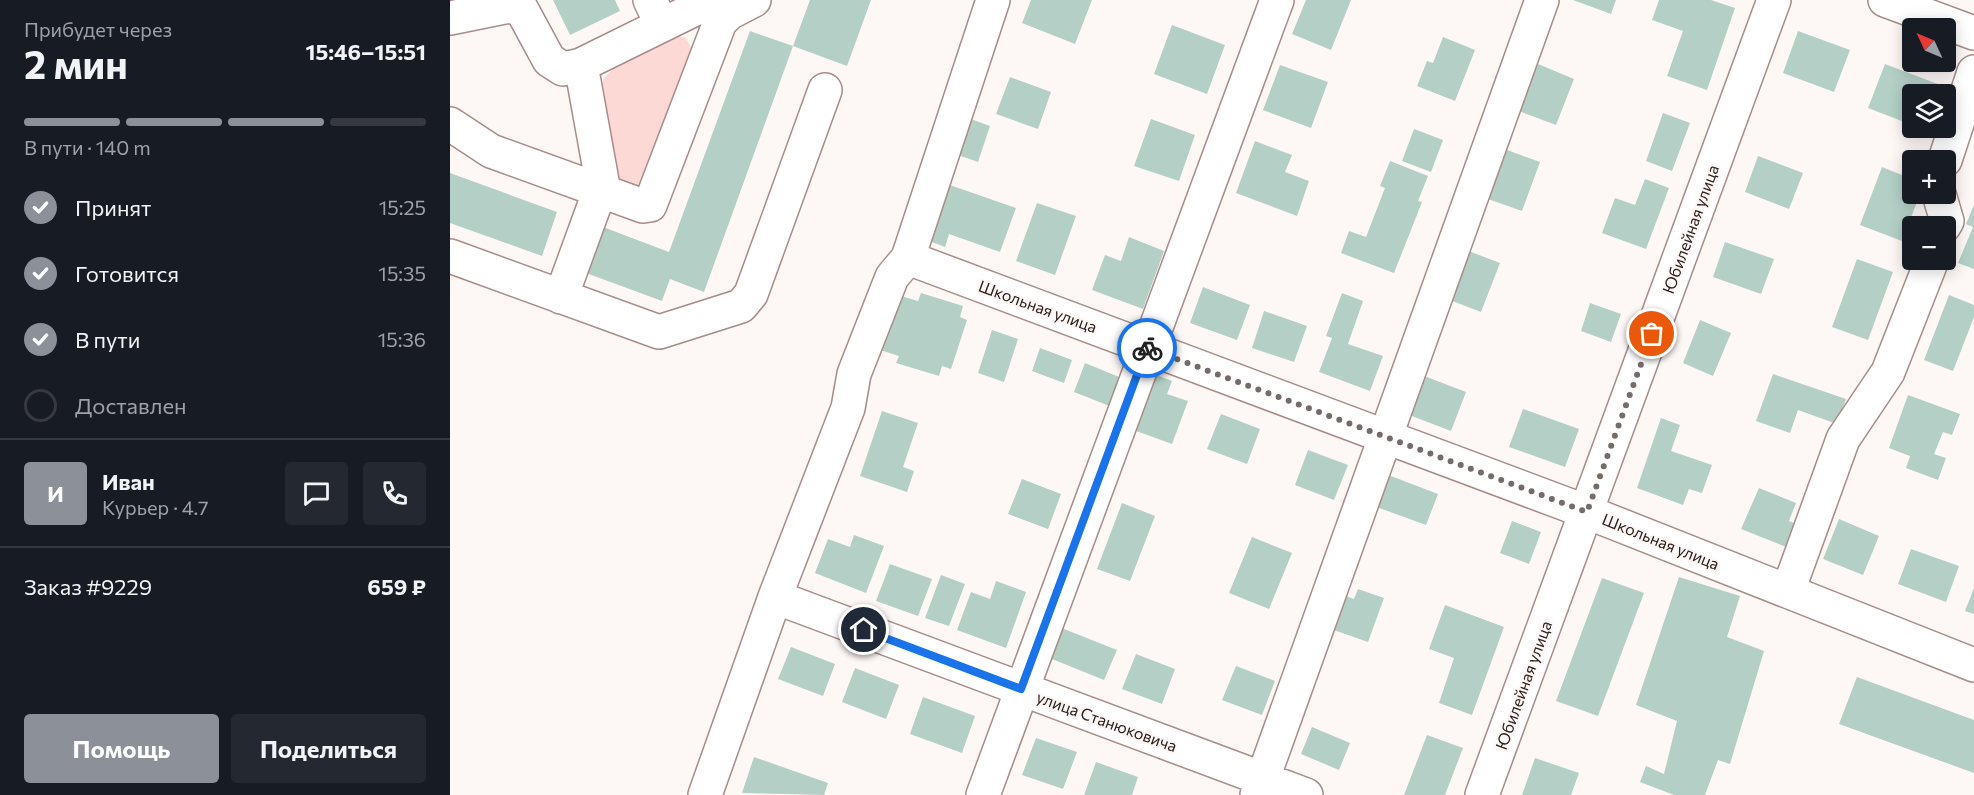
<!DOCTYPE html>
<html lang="ru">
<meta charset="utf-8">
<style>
body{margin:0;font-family:Commissioner,sans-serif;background:#242831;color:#f1f3f6;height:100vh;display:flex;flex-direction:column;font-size:22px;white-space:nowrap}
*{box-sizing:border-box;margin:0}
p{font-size:20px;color:#9ea1a6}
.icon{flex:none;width:33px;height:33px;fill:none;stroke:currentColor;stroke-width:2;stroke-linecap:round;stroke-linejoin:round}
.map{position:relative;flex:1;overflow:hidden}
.panel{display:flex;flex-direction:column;background:#171b24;width:450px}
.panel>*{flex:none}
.needle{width:39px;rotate:314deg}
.tools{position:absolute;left:1452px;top:18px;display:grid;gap:12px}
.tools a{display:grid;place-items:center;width:54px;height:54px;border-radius:6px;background:#171b24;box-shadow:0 3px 15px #0003;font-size:30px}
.pin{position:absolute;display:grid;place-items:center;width:51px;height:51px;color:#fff;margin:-26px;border:3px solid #fff;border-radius:50%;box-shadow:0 2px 6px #0007}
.courier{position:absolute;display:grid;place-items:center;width:60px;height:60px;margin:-30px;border:4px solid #1a73e8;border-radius:50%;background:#fff;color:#222;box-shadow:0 2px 8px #0007}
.headline em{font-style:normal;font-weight:700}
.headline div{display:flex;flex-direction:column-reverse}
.headline{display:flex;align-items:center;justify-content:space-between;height:102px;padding:0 24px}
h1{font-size:39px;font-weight:700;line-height:45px}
.bar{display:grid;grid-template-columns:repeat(4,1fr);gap:9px 6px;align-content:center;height:72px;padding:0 24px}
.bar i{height:8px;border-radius:4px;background:#363941}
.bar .current{background:#8c9099}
.bar p{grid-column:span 4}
.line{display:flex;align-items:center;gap:15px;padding:0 24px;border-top:2px solid #363941}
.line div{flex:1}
.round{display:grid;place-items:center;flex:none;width:63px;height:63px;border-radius:6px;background:#242831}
ol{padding:0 24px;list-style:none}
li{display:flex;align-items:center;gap:18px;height:66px}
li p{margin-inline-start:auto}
li .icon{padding:6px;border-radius:50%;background:#8c9099;color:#fff;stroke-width:4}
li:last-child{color:#9ea1a6}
li i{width:33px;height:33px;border:3px solid #363941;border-radius:50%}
.primary-button{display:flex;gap:12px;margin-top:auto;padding:12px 24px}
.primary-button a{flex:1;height:69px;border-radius:6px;background:#8c9099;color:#fff;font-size:24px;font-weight:700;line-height:69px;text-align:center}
.primary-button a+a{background:#242831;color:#f1f3f6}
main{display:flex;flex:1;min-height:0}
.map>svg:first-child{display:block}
.green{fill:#fdd9d6}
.building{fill:#b4d0c6}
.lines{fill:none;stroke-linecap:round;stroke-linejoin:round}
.minor-casing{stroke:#a78c89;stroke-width:36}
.major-casing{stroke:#a78c89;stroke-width:36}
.minor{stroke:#fff;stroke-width:33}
.major{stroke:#fff;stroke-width:33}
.done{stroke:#746b6a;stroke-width:6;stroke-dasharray:0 10.8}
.route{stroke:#1a73e8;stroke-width:8}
.labels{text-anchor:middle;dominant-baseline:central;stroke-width:4.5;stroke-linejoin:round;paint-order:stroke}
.street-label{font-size:16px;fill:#2b201f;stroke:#fdf7f6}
</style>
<main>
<section class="panel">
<div class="headline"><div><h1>2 мин</h1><p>Прибудет через</p></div><em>15:46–15:51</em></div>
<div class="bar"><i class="current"></i><i class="current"></i><i class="current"></i><i></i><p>В пути · 140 m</p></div>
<ol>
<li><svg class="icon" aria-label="check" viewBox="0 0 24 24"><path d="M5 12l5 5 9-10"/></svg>Принят<p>15:25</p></li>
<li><svg class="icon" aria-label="check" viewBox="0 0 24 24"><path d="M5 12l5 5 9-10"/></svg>Готовится<p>15:35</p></li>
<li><svg class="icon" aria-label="check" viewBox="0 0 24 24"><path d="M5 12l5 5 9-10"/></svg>В пути<p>15:36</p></li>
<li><i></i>Доставлен</li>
</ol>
<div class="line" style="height:108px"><b class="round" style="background:#8c9099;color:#fff">И</b><div><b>Иван</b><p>Курьер · 4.7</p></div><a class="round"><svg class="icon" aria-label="chat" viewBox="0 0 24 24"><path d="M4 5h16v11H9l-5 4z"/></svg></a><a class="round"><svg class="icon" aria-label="phone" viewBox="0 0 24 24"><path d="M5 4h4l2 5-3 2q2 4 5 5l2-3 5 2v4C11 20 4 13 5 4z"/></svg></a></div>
<div class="line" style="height:78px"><div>Заказ #9229</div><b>659 ₽</b></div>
<div class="primary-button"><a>Помощь</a><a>Поделиться</a></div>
</section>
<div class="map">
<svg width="1524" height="795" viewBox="0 0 1524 795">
<rect width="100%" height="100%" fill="#fdf7f6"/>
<path class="green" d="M227 36 236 38 242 50 195 179 185 188 169 182 167 177 151 89C151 64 207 48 227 36Z"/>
<path class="building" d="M103 0H165L170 11 120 35Z
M360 0H421L397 66 343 46Z
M581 0H642L625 44 572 23Z
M856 0H901L881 50 842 34Z
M1123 0H1166L1161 14Z
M1209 0H1261L1285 8 1257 90 1217 76 1233 31 1202 20Z
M722 25 775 45 757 94 704 74Z
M300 31 343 46 254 292 220 279 212 301 136 273 153 227 219 252Z
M1348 31 1400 50 1384 92 1333 73Z
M993 37 1025 50 1005 101 967 86 977 61 983 63Z
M1088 64 1124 79 1106 125 1069 111Z
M1435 64 1493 86 1490 94H1462V125L1418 108Z
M830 65 878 82 861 128 813 110Z
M560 77 601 92 588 129 546 114Z
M1213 113 1240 123 1222 171 1196 161Z
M518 118 540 126 528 162 505 154Z
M701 119 745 135 729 181 684 166Z
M964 129 993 140 981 172 952 161Z
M805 141 842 155 835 172 859 181 847 216 786 193Z
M1057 150 1090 162 1072 211 1038 199Z
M1308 156 1353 173 1339 209 1295 192Z
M940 161 978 176 968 201 972 202 944 273 891 253 899 231 916 237 935 188 930 186Z
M1432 167 1462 179V194H1470L1452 241 1410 225Z
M0 173 107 212 92 256 0 223Z
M1195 179 1219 188 1196 249 1152 233 1165 198 1185 205Z
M494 183 566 208 550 252 499 234 495 247 474 239Z
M587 203 626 216 605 275 566 261Z
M1524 205V269L1508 263 1523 227 1516 224Z
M679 237 714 251 693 309 642 290 655 255 671 261Z
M1275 242 1324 259 1311 294 1263 277Z
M1016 250 1050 263 1031 312 997 299Z
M1407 259 1443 272 1418 340 1382 327Z
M753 287 800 305 787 340 740 323Z
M471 293 513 306 510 317 517 320 501 369 492 366 489 376 446 363 449 356 427 349 445 294 468 301Z
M892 293 913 301 898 344 933 356 920 391 869 372 882 338 876 336Z
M1499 295 1524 305V317L1503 371 1474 360Z
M1140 303 1171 314 1161 342 1131 331Z
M814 311 857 326 844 362 802 348Z
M1250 320 1281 333 1263 376 1233 363Z
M542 330 568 339 554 382 528 373Z
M590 348 622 360 614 383 582 371Z
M635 363 674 379 662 407 624 392Z
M699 372 722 381 717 394 738 401 722 444 678 428Z
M969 374 1016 392 1001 431 954 413Z
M1323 374 1396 399 1387 424 1348 410 1340 433 1306 421Z
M1458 395 1510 414 1502 435 1493 432 1484 454 1496 458 1488 480 1456 468 1460 456 1439 448Z
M1073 409 1129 429 1115 467 1059 447Z
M432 411 468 423 453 467 464 471 457 492 410 476Z
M771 414 810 429 797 464 757 449Z
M1211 418 1230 425 1221 451 1262 465 1252 493 1239 489 1233 505 1187 488Z
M858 450 898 465 884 500 845 485Z
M933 473 988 494 976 525 921 505Z
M572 479 611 494 598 529 558 514Z
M1309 488 1346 503 1339 521 1351 526 1341 549 1291 529Z
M672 503 705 516 680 581 647 569Z
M1389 519 1429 536 1413 575 1373 559Z
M1062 521 1091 532 1079 564 1050 553Z
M404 535 434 546 416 593 365 573 378 539 400 547Z
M802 537 842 553 819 609 779 593Z
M1461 549 1509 566 1496 602 1448 584Z
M440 564 482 579 468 616 426 601Z
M491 575 515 584 499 626 475 618Z
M1229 577 1290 596 1277 637 1314 651 1280 764 1268 760 1255 795H1224L1190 782 1196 766 1214 774 1227 721 1186 705Z
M1152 578 1194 593 1148 716 1106 701Z
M546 581 576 592 556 648 507 630 521 592 540 599Z
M1524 588V614L1515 611Z
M908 589 934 598 918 642 878 628 891 594 904 599Z
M995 605 1054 627 1022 715 989 703 1004 658 979 649Z
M609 627 667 650 654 680 597 657Z
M341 647 385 664 373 696 328 679Z
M686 654 725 669 712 704 672 689Z
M786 666 825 681 812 715 772 700Z
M405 668 449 685 436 719 392 702Z
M1407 677 1524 720V773L1389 724Z
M473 697 525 716 512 753 460 734Z
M862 727 900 743 889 770 851 754Z
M977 735 1013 748 995 795H954Z
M586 738 627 752 613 789 572 775Z
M304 757 378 783 374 795 292 793Z
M1085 758 1129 773 1121 795H1072Z
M646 762 688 777 682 795H634Z"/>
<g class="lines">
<defs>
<path id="minor" d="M200 0 212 25
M1435 0 1524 33
M0 18 60 6 72 10 99 60 113 69 131 65 263 0
M131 65 154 192
M0 124 41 151 193 206 200 205 270 22 279 13 304 0
M1495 160 1524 72
M1489 194 1497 221 1494 226
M0 256 209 332 291 306 301 294 375 90
M458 258 1137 512 1524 665
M111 297 150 190
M1338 591 1393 439 1438 372 1482 260
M325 597 856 795
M255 795 325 597 398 408 404 374 442 277 458 258 543 0
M533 795 827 0
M807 795 1092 0"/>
<path id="major" d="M1032 795 1324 0"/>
</defs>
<use href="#minor" class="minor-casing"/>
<use href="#major" class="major-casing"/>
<use href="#minor" class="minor"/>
<use href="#major" class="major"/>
</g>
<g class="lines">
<path class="done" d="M697 348 1137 512 1202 334"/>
<path class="route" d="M414 630 571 689 697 348"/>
</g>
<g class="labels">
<g class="street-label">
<text transform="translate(1240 229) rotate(-70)">Юбилейная улица</text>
<text transform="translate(588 306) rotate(20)">Школьная улица</text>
<text transform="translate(1211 541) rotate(22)">Школьная улица</text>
<text transform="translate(1073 685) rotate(-70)">Юбилейная улица</text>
<text transform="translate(657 721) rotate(20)">улица Станюковича</text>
</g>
</g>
</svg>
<div class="tools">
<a><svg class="needle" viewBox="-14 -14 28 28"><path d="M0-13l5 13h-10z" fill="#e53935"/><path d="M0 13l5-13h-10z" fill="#9ea1a6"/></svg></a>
<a><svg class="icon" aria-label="layers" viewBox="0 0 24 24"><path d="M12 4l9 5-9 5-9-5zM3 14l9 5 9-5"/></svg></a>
<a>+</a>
<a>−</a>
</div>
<div class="pin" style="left:1202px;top:334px;background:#ea580c"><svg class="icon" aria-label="bag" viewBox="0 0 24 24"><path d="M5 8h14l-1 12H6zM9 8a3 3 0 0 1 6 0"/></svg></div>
<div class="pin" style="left:414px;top:630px;background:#1f2937"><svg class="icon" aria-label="home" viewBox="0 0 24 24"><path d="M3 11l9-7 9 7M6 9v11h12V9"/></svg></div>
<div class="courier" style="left:697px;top:348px"><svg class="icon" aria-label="bike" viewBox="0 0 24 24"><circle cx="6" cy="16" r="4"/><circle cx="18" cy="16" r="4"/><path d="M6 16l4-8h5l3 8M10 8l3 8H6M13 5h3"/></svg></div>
</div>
</main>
